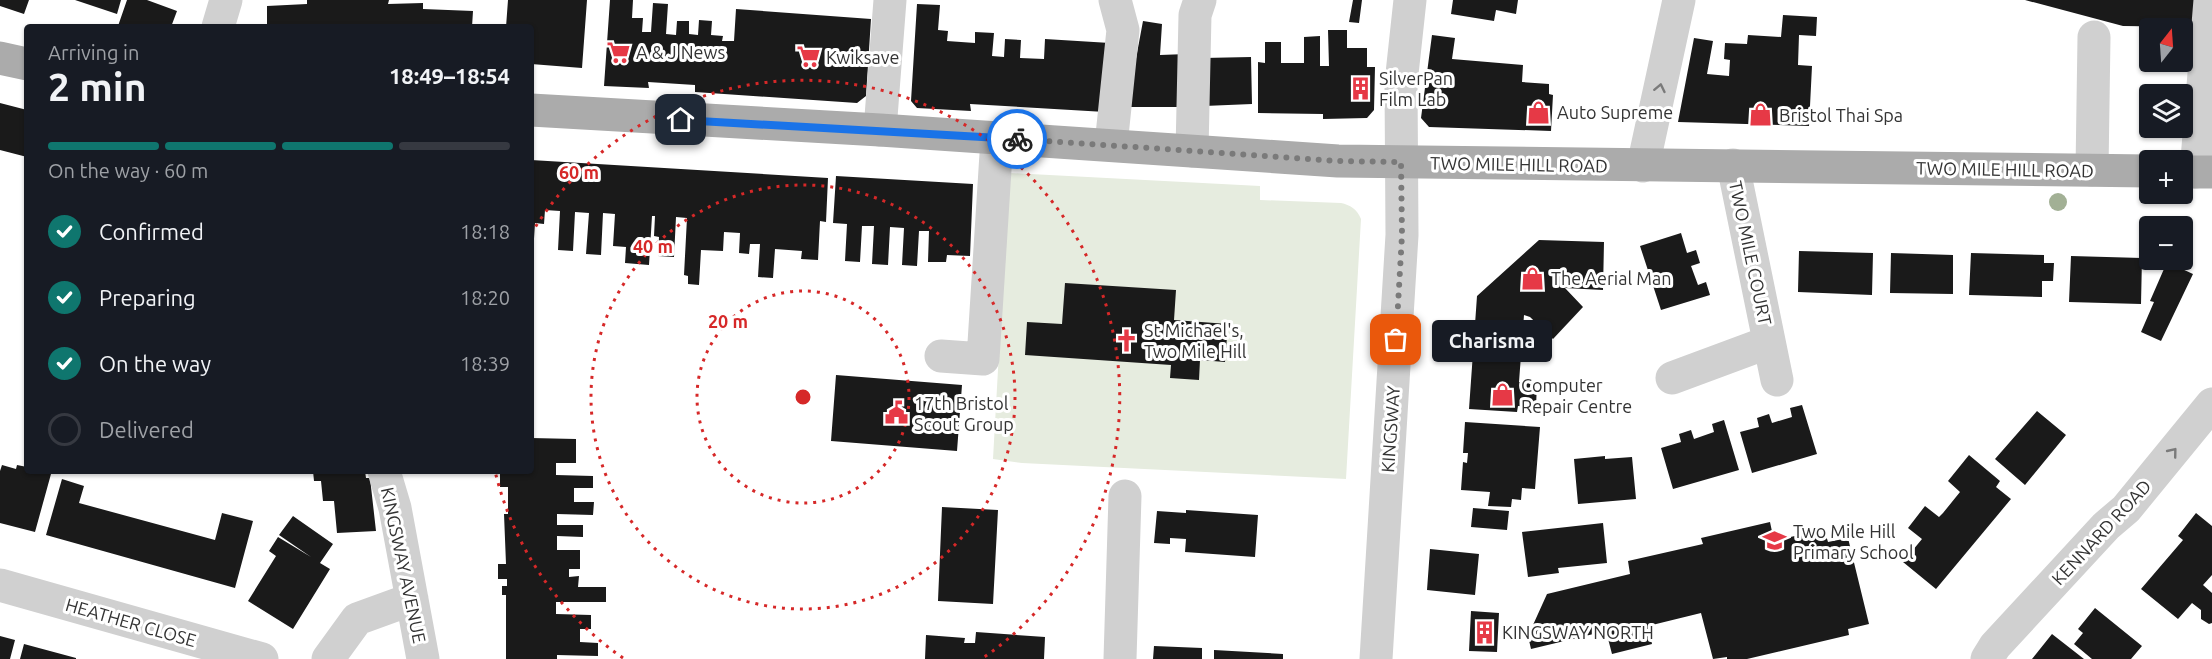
<!DOCTYPE html>
<meta charset="utf-8">
<style>
body{margin:0;font-family:Ubuntu,sans-serif;background:#242831;color:#f1f3f6;height:100vh;display:flex;flex-direction:column;font-size:22px;white-space:nowrap}
*{box-sizing:border-box;margin:0}
p{font-size:20px;color:#9ea1a6}
.icon{flex:none;width:33px;height:33px;fill:none;stroke:currentColor;stroke-width:2;stroke-linecap:round;stroke-linejoin:round}
.map{position:relative;flex:1;overflow:hidden}
.details{position:absolute;left:24px;top:24px;width:510px;height:450px;display:flex;flex-direction:column;background:#171b24;border-radius:6px;box-shadow:0 2px 4px #0004}
.details>*{flex:none}
.needle{width:39px;rotate:17deg}
.controls{position:absolute;left:2139px;top:18px;display:grid;gap:12px}
.controls a{display:grid;place-items:center;width:54px;height:54px;border-radius:6px;background:#171b24;box-shadow:0 2px 4px #0004;font-size:30px}
.pin{position:absolute;display:grid;place-items:center;width:51px;height:51px;color:#fff;margin:-26px;border-radius:12px;box-shadow:0 3px 9px #0006}
.courier{position:absolute;display:grid;place-items:center;width:60px;height:60px;margin:-30px;border:4px solid #1a73e8;border-radius:50%;background:#fff;color:#222;box-shadow:0 2px 8px #0007}
.bubble{position:absolute;height:42px;border-radius:6px;background:#171b24;box-shadow:0 2px 4px #0004;font-size:20px;font-weight:600;line-height:42px;text-align:center}
.head em{font-style:normal;font-weight:600}
.head div{display:flex;flex-direction:column-reverse}
.head{display:flex;align-items:center;justify-content:space-between;height:102px;padding:0 24px}
h1{font-size:39px;font-weight:600;line-height:45px}
.bar{display:grid;grid-template-columns:repeat(4,1fr);gap:9px 6px;align-content:center;height:72px;padding:0 24px}
.bar i{height:8px;border-radius:4px;background:#363941}
.bar .current{background:#0f766e}
.bar p{grid-column:span 4}
ol{padding:0 24px;list-style:none}
li{display:flex;align-items:center;gap:18px;height:66px}
li p{margin-inline-start:auto}
li .icon{padding:6px;border-radius:50%;background:#0f766e;color:#fff;stroke-width:4}
li:last-child{color:#9ea1a6}
li i{width:33px;height:33px;border:3px solid #363941;border-radius:50%}
.map>svg:first-child{display:block}
.green{fill:#e6ecdf}
.building{fill:#1a1a1a}
.lines{fill:none;stroke-linecap:round;stroke-linejoin:round}
.minor{stroke:#d0d0d0;stroke-width:33}
.major{stroke:#ababab;stroke-width:33}
.tree{fill:#a2b095}
.oneway{stroke:#7a7a7a}
.done{stroke:#7a7a7a;stroke-width:6;stroke-dasharray:0 10.8}
.route{stroke:#1a73e8;stroke-width:8}
.ring{fill:none;stroke:#d62828;stroke-width:3;stroke-dasharray:3 6}
.labels{text-anchor:middle;dominant-baseline:central;stroke-width:6;stroke-linejoin:round;paint-order:stroke}
.poi-label{font-size:18px;fill:#333;stroke:#fff;text-anchor:start}
.street-label{font-size:18px;fill:#333;stroke:#fff}
.centre{fill:#d62828;stroke:#fff;stroke-width:3}
.ring-label{font-size:18px;text-anchor:middle;font-weight:bold;fill:#d62828;stroke:#fff;stroke-width:6;stroke-linejoin:round;paint-order:stroke}
</style>
<div class="map">
<svg width="2212" height="659" viewBox="0 0 2212 659">
<rect width="100%" height="100%" fill="#fff"/>
<path class="green" d="M1009 173 1260 186V200L1341 203C1350 205 1357 209 1361 219L1346 479 1022 463 993 459Z"/>
<path class="building" d="M0 0H29L24 14 0 6Z
M75 0H121L117 14Z
M127 0H147L177 11 171 27 118 26Z
M307 0H389L388 4 423 3V9L473 11 472 27H248V24H267V6L307 4Z
M508 0H587L582 68 531 64V27H506Z
M610 0H633L632 18H643L642 32H651L653 3 668 4 666 34 676 35 677 21H689V34L698 35 699 20 712 21 711 35 723 36 722 41H734L736 9 871 19 866 96 857 103 695 92V85L648 82 649 88 604 86Z
M1353 0H1362L1359 23 1349 22Z
M1453 0H1518L1516 14 1496 10 1494 21 1451 14Z
M2025 0H2197V27L2123 26Z
M917 4 940 5 938 30 948 31 947 41 975 43V32L994 33 992 56 1004 57 1005 39 1021 40 1020 58 1044 59 1045 39 1110 43 1105 112 970 104 971 111 917 108 911 101Z
M1783 15 1817 17 1816 36 1799 35 1798 65 1812 66 1809 126 1678 122 1694 38 1713 41 1707 74 1729 76 1730 60 1724 59 1725 43 1747 44 1748 35 1781 37Z
M1143 21 1162 24 1160 55 1187 54 1182 107H1121L1132 80Z
M1328 30H1347V48H1367V67H1375L1374 110 1367 118 1323 119V114L1258 113V62L1265 63V42H1281V63H1304V37L1320 36V66H1329Z
M1432 35 1455 38 1452 59 1523 65 1522 82 1549 84V94L1553 95 1551 131 1429 127 1421 118Z
M1251 57 1252 104 1204 106 1203 58Z
M0 103 27 110V157L0 150Z
M531 160 828 178 826 222 820 221 818 260 801 259 802 251 775 249 773 278 758 277 760 244H750L749 254 739 253 740 233 724 232 723 251 701 250 699 285 688 284V276L684 275 687 218 676 217 674 257 658 256 659 237 654 236 655 216H652L649 265 625 263 626 247 613 246 615 214 603 213 601 255 586 254 589 213 575 212 573 251 558 250 560 211 545 210 544 224 535 223 533 254H531Z
M836 176 973 184 970 256 947 255 946 262H928L929 231H919L917 266 902 265 904 228 890 227 888 265 872 264 874 226H862L860 262 845 261 847 224 833 223Z
M1681 233 1687 253 1696 250 1700 263 1691 266 1698 285 1706 282 1710 295 1661 310 1640 246Z
M1539 240 1604 242 1603 290 1565 288 1583 307 1553 339 1530 317 1524 315 1519 382 1537 383 1536 407 1518 406 1517 412 1469 409 1477 296Z
M1799 251 1873 253 1872 295 1798 292Z
M1891 253 1953 255V294L1890 293Z
M1971 253 2044 255V263H2054L2053 281H2042V297L1969 295Z
M2071 256 2142 258 2141 304 2069 302Z
M2167 262 2193 274 2161 341 2141 332 2154 302 2150 301Z
M1065 283 1176 290 1174 320 1228 324 1225 362 1200 360 1199 380 1170 378 1171 365 1025 355 1027 322 1062 324Z
M836 375 962 385 957 451 831 441Z
M1802 405 1817 454 1752 473 1740 432 1759 427 1757 418 1769 414 1772 423 1792 417 1790 408Z
M2037 411 2066 435 2025 485 1995 459Z
M1724 420 1739 470 1673 489 1661 448 1681 442 1679 434 1691 430 1694 439 1714 432 1712 424Z
M1465 422 1540 427 1535 489 1522 488 1521 500 1512 499 1511 507 1488 506 1490 492 1461 490 1463 462 1467 463 1468 453H1463Z
M531 438 576 439V463H556V475L593 476V488H574V502H594L593 515 557 514V525H583V537L557 536V550H580V569H569V577L579 576 578 587H606V602H556V614L591 615V629H580V642L598 643V656L557 655V659H506V595H502V586H507V579H498V564H506L504 514H508V487H500V471H531Z
M1969 455 2000 481 1996 487 2011 499 1936 589 1903 562 1922 539 1908 528 1925 506 1939 517 1943 513 1960 492 1948 481Z
M1605 456V459L1632 457 1636 499 1578 504 1574 459Z
M2 465 16 469 17 465 27 467V471H41L51 474 35 532 0 523V471Z
M313 471H365L366 478H370L376 531 337 533 334 501H323L321 481H314Z
M62 479 84 486 79 503 215 540 222 513 253 521 235 588 46 535Z
M942 507 998 510 993 604 938 601Z
M1473 508 1509 511 1507 530 1471 527Z
M1186 510 1258 515 1255 557 1185 552 1186 539 1170 538V544L1154 543 1157 511 1186 513Z
M2196 513 2212 526V575L2203 585 2212 593V623L2209 624 2201 619V610L2192 603 2178 619 2141 589 2183 540 2178 536Z
M293 516 333 544 320 563 330 569 293 629 248 601 276 556 269 551 278 537 311 557 279 535Z
M1770 522 1774 541 1824 529 1828 542 1848 538 1869 624 1848 629 1849 635 1747 659H1727V657L1713 659 1701 613 1648 626 1652 644 1612 654 1606 631 1531 649 1528 636 1547 594 1630 574 1628 561 1703 544 1701 538Z
M1603 523 1607 563 1558 568 1559 573 1528 577 1522 532Z
M1430 549 1479 554 1475 595 1427 590Z
M2095 608 2142 646 2131 659H2092L2074 644 2083 633 2078 629Z
M1471 611 1499 613 1497 652 1469 651Z
M976 632 1045 637 1044 659H925L926 635 965 638 964 643H975Z
M2052 634 2084 659H2032Z
M0 636 15 640 10 659H0Z
M24 644 76 658V659H20Z
M1154 646 1202 648V659H1153Z
M1214 650 1283 654V659H1214Z"/>
<g class="lines">
<path class="minor" d="M218 27 226 0
M880 130 890 0
M1111 145 1123 30 1115 0
M1192 151 1195 15 1200 0
M1733 165 1777 380
M1643 166 1679 0
M2092 170 2094 37
M2196 172 2210 0
M941 356 983 359 997 138
M1672 378 1769 342
M384 471 395 508 423 659
M0 585 262 659
M328 659 357 619 412 599
M1120 659 1125 496
M1376 659 1402 235 1401 83 1410 0
M1987 659 1995 646 2106 526 2126 509 2212 404"/>
<path class="major" d="M0 58 27 64
M531 110 880 130 1338 161 2150 171
M2182 172H2212"/>
</g>
<circle class="tree" cx="2058" cy="202" r="9"/>
<defs><path id="oneway-chevron" d="M-2-3.5L2.5 0L-2 3.5" fill="none" stroke-width="1.6" stroke-linecap="round" stroke-linejoin="round" transform="scale(1.5)"/></defs>
<g class="oneway">
<use href="#oneway-chevron" transform="translate(1660 88) rotate(-78)"/>
<use href="#oneway-chevron" transform="translate(2173 452) rotate(-51)"/>
</g>
<g class="lines">
<path class="done" d="M1017 139 1338 161 1401 162 1402 235 1396 340"/>
<path class="route" d="M681 120 1017 139"/>
</g>
<g class="ring">
<circle cx="803" cy="397" r="106"/>
<circle cx="803" cy="397" r="212"/>
<path d="M623 658A317 317 0 0 1 495 471M531 234A317 317 0 1 1 983 658"/>
</g>
<defs>
<symbol id="supermarket-bare" viewBox="-9 -9 18 18"><path d="M-6-5.5h2.5l.6 2H6L4.5 2H-2.5L-4.4-4H-6ZM-1.5 3.2a1.3 1.3 0 1 0 .1 0ZM3 3.2a1.3 1.3 0 1 0 .1 0Z" fill="#e63946" stroke="#fff" stroke-width="2.5" paint-order="stroke"/></symbol>
<symbol id="building-bare" viewBox="-9 -9 18 18"><path d="M-4-6H4V6H1V3H-1V6H-4ZM-2.5-4.3h1.7v1.8h-1.7ZM.8-4.3h1.7v1.8H.8ZM-2.5-1h1.7V.8h-1.7ZM.8-1h1.7V.8H.8Z" fill="#e63946" stroke="#fff" stroke-width="2.5" paint-order="stroke"/></symbol>
<symbol id="shop-bare" viewBox="-9 -9 18 18"><path d="M-5-2.5h2.3a2.7 3.5 0 0 1 5.4 0H5L5.5 6h-11ZM-1.5-2.5h3a1.5 2.3 0 0 0-3 0Z" fill="#e63946" stroke="#fff" stroke-width="2.5" paint-order="stroke"/></symbol>
<symbol id="church-bare" viewBox="-9 -9 18 18"><path d="M-1.2-6h2.4v3.5h3.3v2.4h-3.3V6h-2.4V-.1h-3.3v-2.4h3.3Z" fill="#e63946" stroke="#fff" stroke-width="2.5" paint-order="stroke"/></symbol>
<symbol id="civic-bare" viewBox="-9 -9 18 18"><path d="M-.6-6.5H3V-4.5H.6V-3L4-1V1h2V6H-6V1h2V-1L-.6-3ZM-1.2 2.5V6h2.4V2.5Z" fill="#e63946" stroke="#fff" stroke-width="2.5" paint-order="stroke"/></symbol>
<symbol id="school-bare" viewBox="-9 -9 18 18"><path d="M0-5L7-2L0 1L-7-2ZM-4 1L0 2.5L4 1V4Q0 6-4 4Z" fill="#e63946" stroke="#fff" stroke-width="2.5" paint-order="stroke"/></symbol>
</defs>
<g fill-rule="evenodd">
<use href="#supermarket-bare" x="602" y="36" width="33" height="33"/>
<use href="#supermarket-bare" x="792" y="40" width="33" height="33"/>
<use href="#building-bare" x="1344" y="72" width="33" height="33"/>
<use href="#shop-bare" x="1522" y="96" width="33" height="33"/>
<use href="#shop-bare" x="1744" y="98" width="33" height="33"/>
<use href="#shop-bare" x="1516" y="262" width="33" height="33"/>
<use href="#church-bare" x="1110" y="324" width="33" height="33"/>
<use href="#shop-bare" x="1486" y="378" width="33" height="33"/>
<use href="#civic-bare" x="880" y="396" width="33" height="33"/>
<use href="#school-bare" x="1758" y="524" width="33" height="33"/>
<use href="#building-bare" x="1468" y="616" width="33" height="33"/>
</g>
<g class="labels">
<g class="poi-label">
<text x="636" y="52">A &amp; J News</text>
<text x="826" y="57">Kwiksave</text>
<text x="1379" y="78">SilverPan<tspan x="1379" dy="21">Film Lab</tspan></text>
<text x="1557" y="112">Auto Supreme</text>
<text x="1779" y="115">Bristol Thai Spa</text>
<text x="1551" y="278">The Aerial Man</text>
<text x="1144" y="330">St Michael's,<tspan x="1144" dy="21">Two Mile Hill</tspan></text>
<text x="1521" y="385">Computer<tspan x="1521" dy="21">Repair Centre</tspan></text>
<text x="914" y="403">17th Bristol<tspan x="914" dy="21">Scout Group</tspan></text>
<text x="1793" y="531">Two Mile Hill<tspan x="1793" dy="21">Primary School</tspan></text>
<text x="1502" y="632">KINGSWAY NORTH</text>
</g>
<g class="street-label">
<text transform="translate(1519 164) rotate(1)">TWO MILE HILL ROAD</text>
<text transform="translate(2005 169) rotate(1)">TWO MILE HILL ROAD</text>
<text transform="translate(1751 253) rotate(78)">TWO MILE COURT</text>
<text transform="translate(1390 429) rotate(-86)">KINGSWAY</text>
<text transform="translate(2101 532) rotate(-47)">KENNARD ROAD</text>
<text transform="translate(404 565) rotate(78)">KINGSWAY AVENUE</text>
<text transform="translate(131 622) rotate(16)">HEATHER CLOSE</text>
</g>
</g>
<circle cx="803" cy="397" r="9" class="centre"/>
<g class="ring-label">
<text x="579" y="179">60 m</text>
<text x="653" y="253">40 m</text>
<text x="728" y="328">20 m</text>
</g>
</svg>
<div class="controls">
<a><svg class="needle" viewBox="-14 -14 28 28"><path d="M0-13l5 13h-10z" fill="#e53935"/><path d="M0 13l5-13h-10z" fill="#9ea1a6"/></svg></a>
<a><svg class="icon" aria-label="layers" viewBox="0 0 24 24"><path d="M12 4l9 5-9 5-9-5zM3 14l9 5 9-5"/></svg></a>
<a>+</a>
<a>−</a>
</div>
<div class="pin" style="left:1396px;top:340px;background:#ea580c"><svg class="icon" aria-label="bag" viewBox="0 0 24 24"><path d="M5 8h14l-1 12H6zM9 8a3 3 0 0 1 6 0"/></svg></div>
<div class="pin" style="left:681px;top:120px;background:#1f2937"><svg class="icon" aria-label="home" viewBox="0 0 24 24"><path d="M3 11l9-7 9 7M6 9v11h12V9"/></svg></div>
<div class="courier" style="left:1017px;top:139px"><svg class="icon" aria-label="bike" viewBox="0 0 24 24"><circle cx="6" cy="16" r="4"/><circle cx="18" cy="16" r="4"/><path d="M6 16l4-8h5l3 8M10 8l3 8H6M13 5h3"/></svg></div>
<div class="bubble" style="left:1432px;top:320px;width:120px">Charisma</div>
<section class="details">
<div class="head"><div><h1>2 min</h1><p>Arriving in</p></div><em>18:49–18:54</em></div>
<div class="bar"><i class="current"></i><i class="current"></i><i class="current"></i><i></i><p>On the way · 60 m</p></div>
<ol>
<li><svg class="icon" aria-label="check" viewBox="0 0 24 24"><path d="M5 12l5 5 9-10"/></svg>Confirmed<p>18:18</p></li>
<li><svg class="icon" aria-label="check" viewBox="0 0 24 24"><path d="M5 12l5 5 9-10"/></svg>Preparing<p>18:20</p></li>
<li><svg class="icon" aria-label="check" viewBox="0 0 24 24"><path d="M5 12l5 5 9-10"/></svg>On the way<p>18:39</p></li>
<li><i></i>Delivered</li>
</ol>
</section>
</div>
